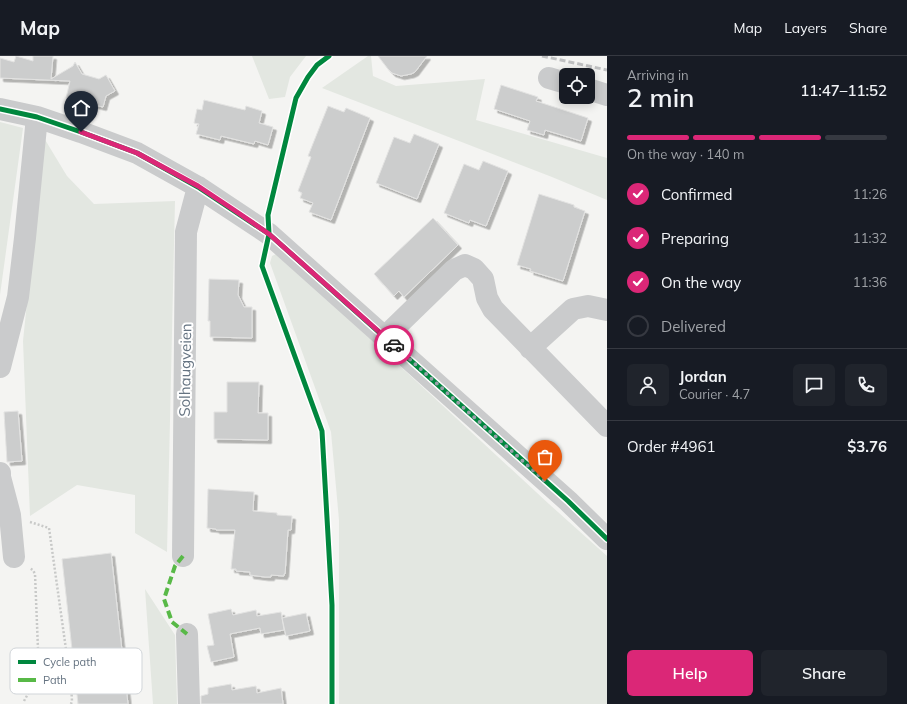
<!DOCTYPE html>
<meta charset="utf-8">
<style>
body{margin:0;font-family:Mulish,sans-serif;background:#20242c;color:#f1f3f6;height:100vh;display:flex;flex-direction:column;font-size:15px;white-space:nowrap}
*{box-sizing:border-box;margin:0}
p{font-size:13px;color:#9ea1a6}
.icon{flex:none;width:22px;height:22px;fill:none;stroke:currentColor;stroke-width:2;stroke-linecap:round;stroke-linejoin:round}
.map{position:relative;flex:1;overflow:hidden}
.drawer{display:flex;flex-direction:column;background:#171b24;width:300px}
.drawer>*{flex:none}
.controls{position:absolute;left:559px;top:12px;display:grid;gap:8px}
.controls a{display:grid;place-items:center;width:36px;height:36px;border-radius:6px;background:#171b24;box-shadow:0 2px 10px #0003;font-size:20px}
.pin{position:absolute;display:grid;place-items:center;width:34px;height:34px;color:#fff;margin:-41px -17px;border-radius:50% 50% 50% 0;rotate:-45deg;box-shadow:0 0 4px #0007}
.pin .icon{rotate:45deg}
.courier{position:absolute;display:grid;place-items:center;width:40px;height:40px;margin:-20px;border:3px solid #db2777;border-radius:50%;background:#fff;color:#222;box-shadow:0 1px 5px #0007}
.head em{font-style:normal;font-weight:600}
.head div{display:flex;flex-direction:column-reverse}
.head{display:flex;align-items:center;justify-content:space-between;height:68px;padding:0 20px}
h1{font-size:26px;font-weight:600;line-height:30px}
.bar{display:grid;grid-template-columns:repeat(4,1fr);gap:6px 4px;align-content:center;height:48px;padding:0 20px}
.bar i{height:5px;border-radius:3px;background:#363941}
.bar .selected{background:#db2777}
.bar p{grid-column:span 4}
.line{display:flex;align-items:center;gap:10px;padding:0 20px;border-top:1px solid #363941}
.line div{flex:1}
.round{display:grid;place-items:center;flex:none;width:42px;height:42px;border-radius:6px;background:#20242c}
ol{padding:0 20px;list-style:none}
li{display:flex;align-items:center;gap:12px;height:44px}
li p{margin-inline-start:auto}
li .icon{padding:4px;border-radius:50%;background:#db2777;color:#fff;stroke-width:4}
li:last-child{color:#9ea1a6}
li i{width:22px;height:22px;border:2px solid #363941;border-radius:50%}
.button{display:flex;gap:8px;margin-top:auto;padding:8px 20px}
.button a{flex:1;height:46px;border-radius:6px;background:#db2777;color:#fff;font-size:16px;font-weight:600;line-height:46px;text-align:center}
.button a+a{background:#20242c;color:#f1f3f6}
header{display:flex;align-items:center;gap:24px;box-sizing:border-box;height:56px;padding:0 20px;background:#171b24;border-bottom:1px solid #363941}
header strong{font-size:19px}
nav{display:flex;gap:22px;margin-inline-start:auto;font-size:14px}
main{display:flex;flex:1;min-height:0}
.map>svg:first-child{display:block}
.green{fill:#e3e7e1}
.building{fill:#cccdcd;stroke:#e3e3e2;filter:url(#shadow)}
.lines{fill:none;stroke-linecap:round;stroke-linejoin:round}
.path{stroke:#c8c9c8;stroke-width:2.5;stroke-dasharray:2 2;stroke-linecap:butt}
.minor{stroke:#cacbcc;stroke-width:22}
.rail{stroke:#c0c1c2;stroke-width:3;stroke-dasharray:6 3;stroke-linecap:butt}
.quiet{stroke:#58b947;stroke-width:4;stroke-dasharray:8 4;stroke-linecap:butt}
.cycleway-casing{stroke:#fff;stroke-width:8}
.cycleway{stroke:#00873e;stroke-width:5}
.done{stroke:#97a0a9;stroke-width:4;stroke-dasharray:0 7.2}
.route{stroke:#db2777;stroke-width:5}
.labels{text-anchor:middle;dominant-baseline:central;stroke-width:4;stroke-linejoin:round;paint-order:stroke}
.street-label{font-size:15px;fill:#657381;stroke:#fff}
.key{fill:#fff;stroke:#d1d5d9;stroke-width:1}
.key-label{font-size:11px;fill:#657381}
</style>
<header>
<strong>Map</strong>
<nav><a>Map</a><a>Layers</a><a>Share</a></nav>
</header>
<main>
<div class="map">
<svg width="607" height="648" viewBox="0 0 607 648">
<defs>
<filter id="shadow"><feDropShadow dx="3.5" dy="3.5" stdDeviation="0" flood-color="#0004"/></filter>
</defs>
<rect width="100%" height="100%" fill="#f4f4f2"/>
<path class="green" d="M252 0H306L290 21 285 41 269 43Z
M368 0H371L373 20 396 30 485 23 476 64 607 102V144L552 121 322 32Z
M0 66 23 72 0 239Z
M44 82 67 120 94 148 175 145 167 496 135 477V439L77 429 30 460 23 285Z
M278 197 549 448 607 500V648H339V464L331 376 270 207 272 200Z
M145 533 175 579 177 648H153Z"/>
<path class="building" d="M16 0 33 5V0H53L51 23 73 10 75 6 82 18 99 23 106 19 115 35 106 40 103 51 66 42 70 25 0 22V2L14 6Z
M378 0H427L415 16 411 18 401 20 392 17 388 13Z
M501 29 538 41 536 45 588 62 581 85 545 74 544 79 527 74 530 65 494 53Z
M204 44 245 54 246 50 262 55 259 67 273 71 268 89 255 85 254 88 221 80 220 84 196 78 199 68 194 67 197 53 202 54Z
M328 50 344 56 346 52 370 62 331 164 309 156 313 147 300 142 302 137 298 135 311 101 308 100Z
M414 78 439 88 417 143 376 127 394 81 410 87Z
M483 105 508 115 486 170 470 164 469 167 444 157 464 108 479 114Z
M539 138 574 149V151L585 155 563 225 530 215 531 213 517 209Z
M433 162 458 189 404 241 399 235 394 240 374 218Z
M209 223 239 224 238 239 244 251H252V282L210 281V265H208Z
M227 326H259L258 357H268V384L214 383V356H227Z
M18 355 22 405 7 406 4 356Z
M208 433 254 436 253 455 277 457V459L292 460 291 474H288L285 518H284V520L271 519V521H265L250 519V516L236 515V513H231L235 474H216V473L207 472Z
M111 497 128 648H78L62 503Z
M231 553 233 559 256 554 257 560 281 556 284 574 261 578 260 572 230 578 234 601 211 606 207 590 214 589 208 558Z
M306 557 310 575 286 580 282 562Z
M231 628 232 634 256 630 257 637 281 632 283 648H201V640L208 638V632Z"/>
<g class="lines">
<path class="path" d="M30 466 49 472 71 629 72 645 71 648
M24 645 39 618 35 518 33 514 29 512"/>
<path class="minor" d="M549 22 566 27
M588 33 607 39
M0 53 37 61 81 76 137 97 198 131 269 178 568 445 607 483
M385 281 454 214 465 209 474 213 483 223 487 242 493 253 607 370
M530 292 573 253 588 250 607 254
M0 311 18 241 25 182 37 61
M0 417V421L10 459 14 501
M183 500 186 176 198 131
M187 578 189 648"/>
<path class="rail" d="M542 0 607 14"/>
<path class="quiet" d="M183 500 175 510 164 543 172 566 187 578"/>
<defs>
<path id="cycleway" d="M329 0 317 9 308 21 296 42 268 159 269 178 262 210 322 375 332 549V648
M0 53 37 61 81 76 137 97 198 131 269 178 568 445 607 483"/>
</defs>
<use href="#cycleway" class="cycleway-casing"/>
<use href="#cycleway" class="cycleway"/>
</g>
<g class="lines">
<path class="done" d="M394 289 545 425"/>
<path class="route" d="M81 76 137 97 198 130 234 154 269 178 394 289"/>
</g>
<g class="labels">
<g class="street-label">
<text transform="translate(185 314) rotate(-89)">Solhaugveien</text>
</g>
</g>
<rect x="10" y="592" width="132" height="46" rx="6" class="key"/>
<rect x="18" y="604" width="18" height="4" fill="#00873e"/>
<rect x="18" y="622" width="18" height="4" fill="#58b947"/>
<g class="key-label">
<text x="43" y="610">Cycle path</text>
<text x="43" y="628">Path</text>
</g>
</svg>
<div class="controls">
<a><svg class="icon" aria-label="locate" viewBox="0 0 24 24"><circle cx="12" cy="12" r="6"/><path d="M12 2v4M12 18v4M2 12h4M18 12h4"/></svg></a>
</div>
<div class="pin" style="left:545px;top:425px;background:#ea580c"><svg class="icon" aria-label="bag" viewBox="0 0 24 24"><path d="M5 8h14l-1 12H6zM9 8a3 3 0 0 1 6 0"/></svg></div>
<div class="pin" style="left:81px;top:76px;background:#1f2937"><svg class="icon" aria-label="home" viewBox="0 0 24 24"><path d="M3 11l9-7 9 7M6 9v11h12V9"/></svg></div>
<div class="courier" style="left:394px;top:289px"><svg class="icon" aria-label="car" viewBox="0 0 24 24"><path d="M5 17H2v-5l4-1 3-4h7l3 4 3 1v5h-3M9 17h6M6 11h13"/><circle cx="7" cy="17" r="2"/><circle cx="17" cy="17" r="2"/></svg></div>
</div>
<section class="drawer">
<div class="head"><div><h1>2 min</h1><p>Arriving in</p></div><em>11:47–11:52</em></div>
<div class="bar"><i class="selected"></i><i class="selected"></i><i class="selected"></i><i></i><p>On the way · 140 m</p></div>
<ol>
<li><svg class="icon" aria-label="check" viewBox="0 0 24 24"><path d="M5 12l5 5 9-10"/></svg>Confirmed<p>11:26</p></li>
<li><svg class="icon" aria-label="check" viewBox="0 0 24 24"><path d="M5 12l5 5 9-10"/></svg>Preparing<p>11:32</p></li>
<li><svg class="icon" aria-label="check" viewBox="0 0 24 24"><path d="M5 12l5 5 9-10"/></svg>On the way<p>11:36</p></li>
<li><i></i>Delivered</li>
</ol>
<div class="line" style="height:72px"><a class="round"><svg class="icon" aria-label="person" viewBox="0 0 24 24"><circle cx="12" cy="8" r="4"/><path d="M4 21q1-7 8-7t8 7"/></svg></a><div><b>Jordan</b><p>Courier · 4.7</p></div><a class="round"><svg class="icon" aria-label="chat" viewBox="0 0 24 24"><path d="M4 5h16v11H9l-5 4z"/></svg></a><a class="round"><svg class="icon" aria-label="phone" viewBox="0 0 24 24"><path d="M5 4h4l2 5-3 2q2 4 5 5l2-3 5 2v4C11 20 4 13 5 4z"/></svg></a></div>
<div class="line" style="height:52px"><div>Order #4961</div><b>$3.76</b></div>
<div class="button"><a>Help</a><a>Share</a></div>
</section>
</main>
